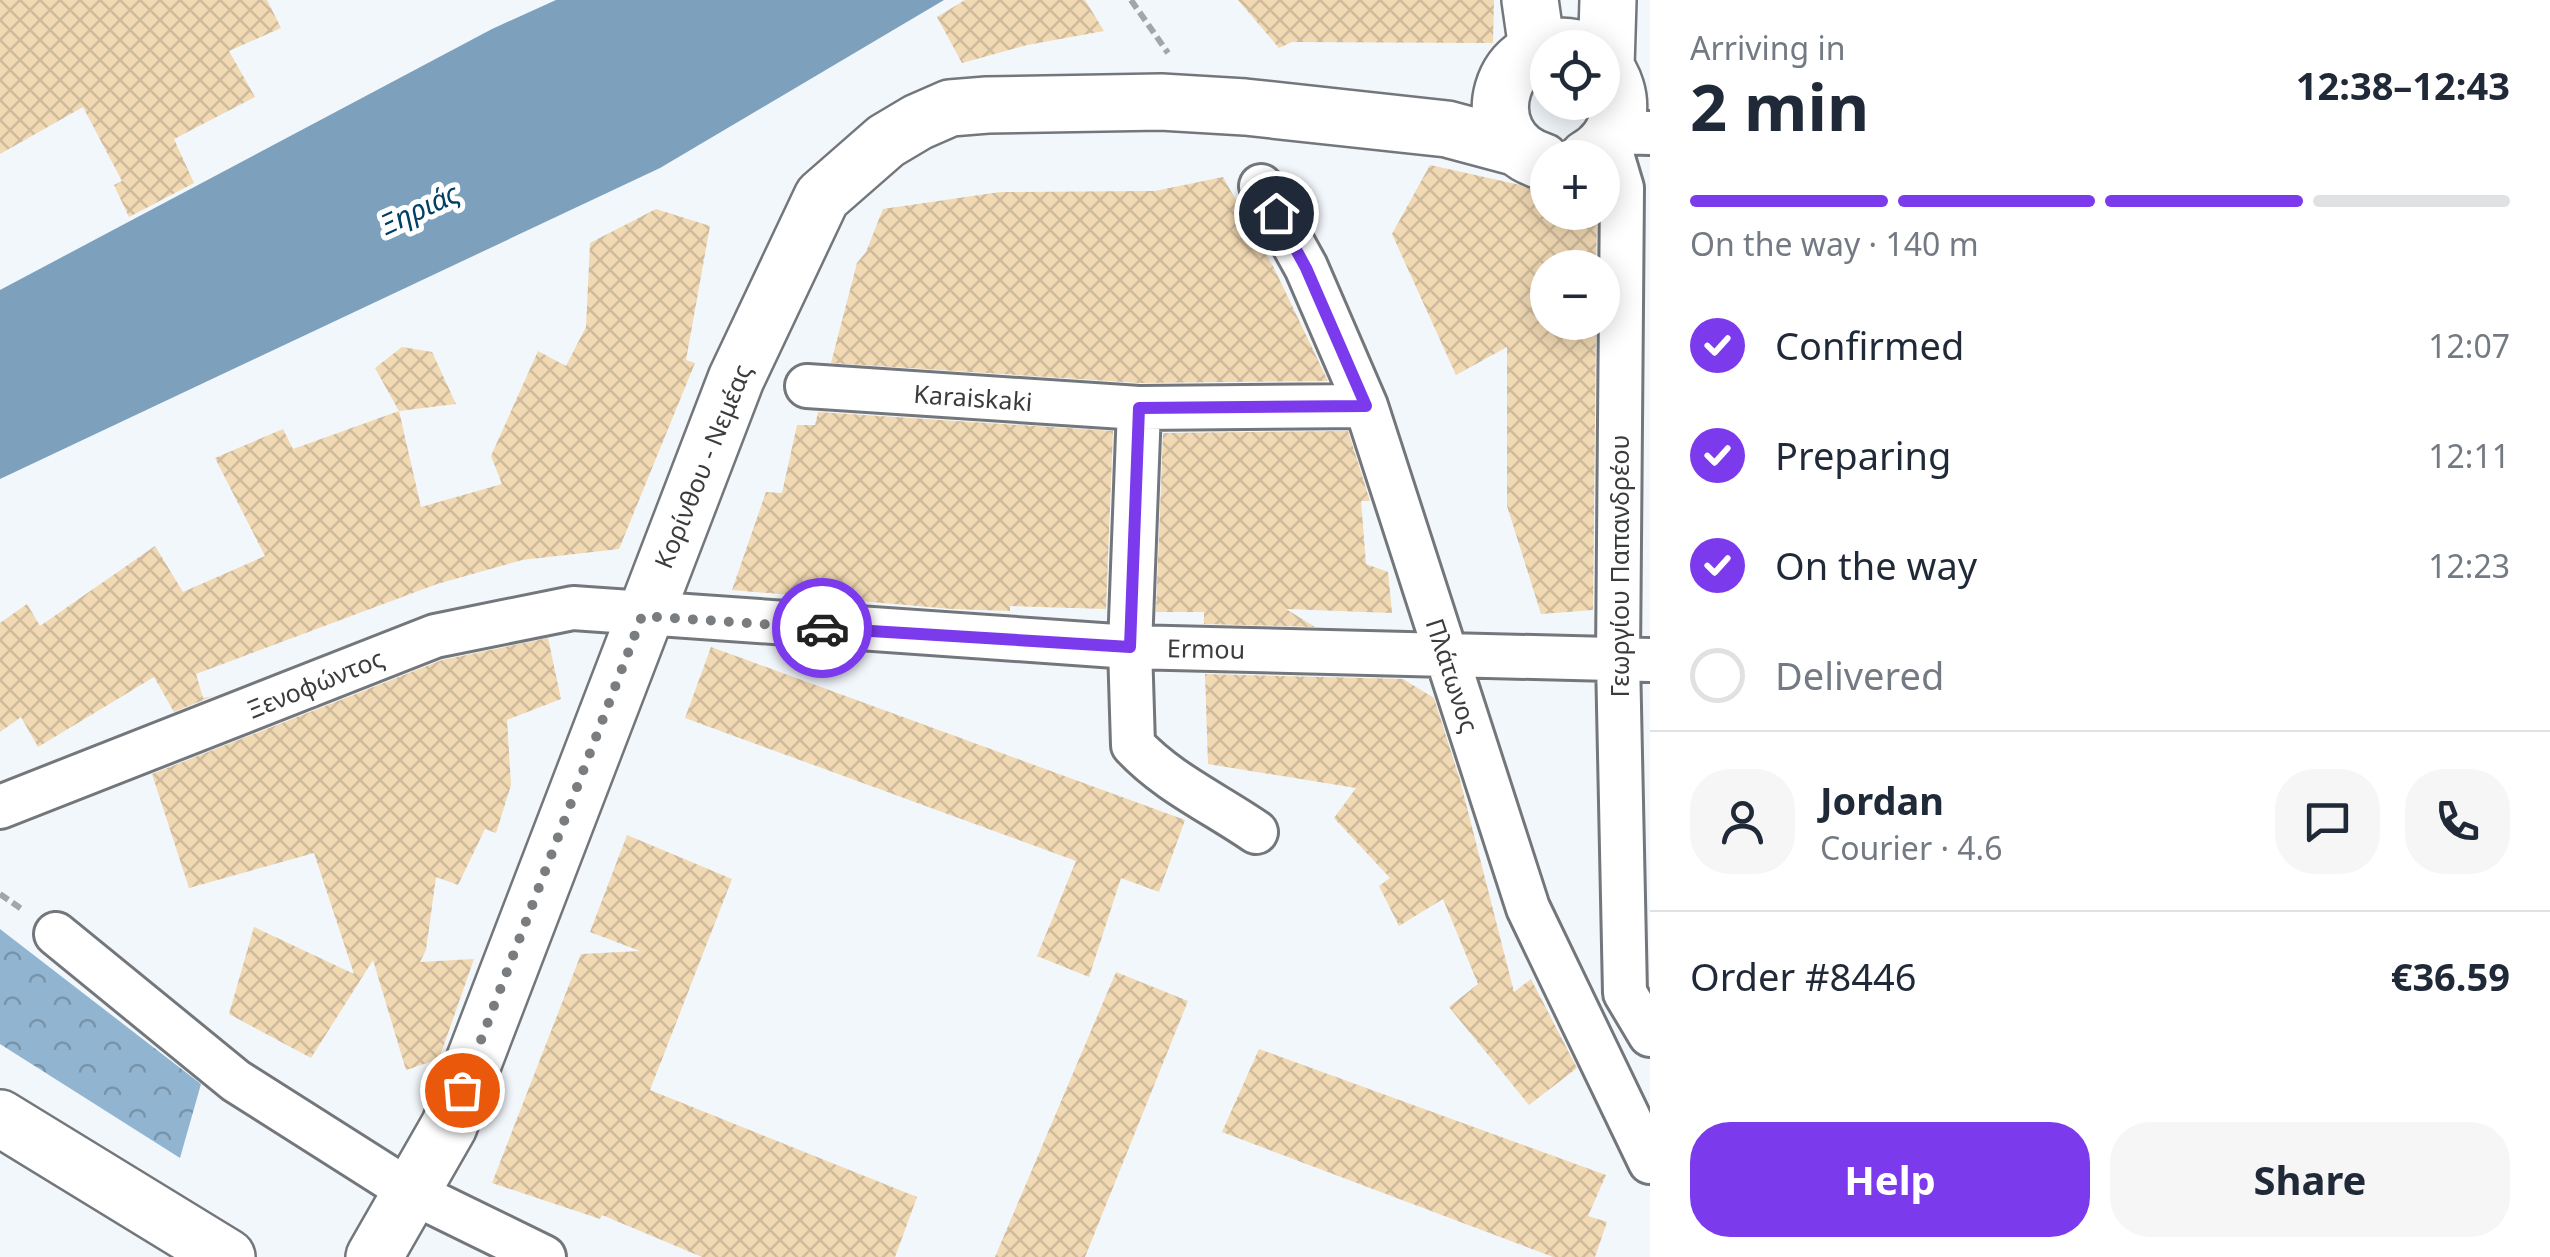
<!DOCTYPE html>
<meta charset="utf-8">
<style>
body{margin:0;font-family:"Noto Sans",sans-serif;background:#f6f6f7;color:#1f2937;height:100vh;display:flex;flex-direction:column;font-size:38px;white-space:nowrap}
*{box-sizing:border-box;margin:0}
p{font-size:32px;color:#747a83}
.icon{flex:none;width:55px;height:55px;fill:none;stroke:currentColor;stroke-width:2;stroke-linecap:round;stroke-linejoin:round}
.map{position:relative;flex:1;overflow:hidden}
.panel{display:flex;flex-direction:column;background:#fff;width:900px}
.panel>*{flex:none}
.fabs{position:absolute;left:1530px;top:30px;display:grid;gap:20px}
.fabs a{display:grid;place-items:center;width:90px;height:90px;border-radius:50%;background:#fff;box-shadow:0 5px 25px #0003;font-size:50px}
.pin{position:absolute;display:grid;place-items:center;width:85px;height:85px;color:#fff;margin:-42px;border:5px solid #fff;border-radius:50%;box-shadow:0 2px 10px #0007}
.courier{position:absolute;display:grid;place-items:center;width:100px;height:100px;margin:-50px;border:8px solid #7c3aed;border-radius:50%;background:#fff;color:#222;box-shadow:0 2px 12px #0007}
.overview em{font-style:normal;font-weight:700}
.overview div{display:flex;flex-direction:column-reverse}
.overview{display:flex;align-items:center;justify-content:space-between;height:170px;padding:0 40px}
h1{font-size:65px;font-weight:700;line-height:75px}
.bar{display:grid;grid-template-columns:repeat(4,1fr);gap:15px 10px;align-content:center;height:120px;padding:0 40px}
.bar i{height:12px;border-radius:8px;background:#e0e1e3}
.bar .active{background:#7c3aed}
.bar p{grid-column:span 4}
.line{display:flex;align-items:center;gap:25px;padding:0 40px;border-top:2px solid #e0e1e3}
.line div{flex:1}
.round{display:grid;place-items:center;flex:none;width:105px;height:105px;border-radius:40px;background:#f6f6f7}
ol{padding:0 40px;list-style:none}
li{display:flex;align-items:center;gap:30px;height:110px}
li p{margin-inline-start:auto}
li .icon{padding:10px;border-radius:50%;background:#7c3aed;color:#fff;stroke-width:4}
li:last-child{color:#747a83}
li i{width:55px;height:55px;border:5px solid #e0e1e3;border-radius:50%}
.action{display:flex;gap:20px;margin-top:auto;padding:20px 40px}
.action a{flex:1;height:115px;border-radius:40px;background:#7c3aed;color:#fff;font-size:40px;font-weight:700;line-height:115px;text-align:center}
.action a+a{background:#f6f6f7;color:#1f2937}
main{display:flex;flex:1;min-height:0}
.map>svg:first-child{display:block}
.forest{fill:url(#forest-crowns)}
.water{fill:#7da0bc}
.building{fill:url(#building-cross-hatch)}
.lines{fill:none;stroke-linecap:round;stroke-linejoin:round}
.minor-casing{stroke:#73777b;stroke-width:48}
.major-casing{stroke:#73777b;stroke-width:60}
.highway-casing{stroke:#73777b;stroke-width:60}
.path{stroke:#a2a6a9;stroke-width:6;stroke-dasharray:10 5;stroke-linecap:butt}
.minor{stroke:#fff;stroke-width:42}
.major{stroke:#fff;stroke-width:55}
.highway{stroke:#fff;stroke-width:55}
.done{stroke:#7a7d80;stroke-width:10;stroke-dasharray:0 18}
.route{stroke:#7c3aed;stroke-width:12}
.labels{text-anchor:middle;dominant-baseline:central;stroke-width:10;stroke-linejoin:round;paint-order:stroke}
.street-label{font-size:25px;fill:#3a3c3d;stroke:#fff}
.water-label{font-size:28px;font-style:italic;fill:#004066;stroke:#fff}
</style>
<main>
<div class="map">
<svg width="1650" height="1257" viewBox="0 0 1650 1257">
<defs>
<pattern id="forest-crowns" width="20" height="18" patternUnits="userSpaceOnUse" patternTransform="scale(2.5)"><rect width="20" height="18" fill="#91b5d1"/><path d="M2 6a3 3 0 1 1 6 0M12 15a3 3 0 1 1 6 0" fill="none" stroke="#7794ab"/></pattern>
<pattern id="building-cross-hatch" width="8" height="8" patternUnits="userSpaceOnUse" patternTransform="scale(2.5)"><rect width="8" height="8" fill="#f1d9b3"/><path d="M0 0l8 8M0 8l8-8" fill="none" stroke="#cfbb9b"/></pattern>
</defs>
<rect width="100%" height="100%" fill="#f2f7fc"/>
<path class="forest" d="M0 929 201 1084 180 1158 0 1044Z"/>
<path class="water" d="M556 0H944L660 168 0 479V290L492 29Z"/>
<path class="building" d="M0 0H267L281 28 229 51 255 97 174 139 194 183 129 217 114 185 122 181 83 107 0 154Z
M965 0H1085L1104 31 1027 45 962 63 937 17Z
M1238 0H1494L1493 43 1292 42 1279 48Z
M1430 165 1548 191V212H1597L1596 268H1548V322H1596L1593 610 1541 614 1507 506V347L1456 375 1392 234Z
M1223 177 1274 268 1328 381 1140 383 831 363 857 263 866 252 883 209 1000 192 1155 191Z
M656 209 710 226 686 360 695 363 619 549 522 560 437 584 196 674 203 698 213 696 174 712 154 677 38 747 21 717 0 732V623L27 604 40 626 155 546 183 592 265 556 215 458 283 429 293 449 399 411 421 507 502 484 491 456 538 351 566 366 586 327 590 243Z
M402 347 432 352 456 404 399 411 375 368Z
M818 412 1113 431 1106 609 1010 606V611L952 609 732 590 766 492 782 493 797 425H815Z
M1348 431 1370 501H1361L1366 564 1388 572 1392 613 1286 609 1315 627 1204 624V612H1156L1163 433Z
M548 638 561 699 507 720 511 785 496 833 485 829 458 885 436 877 426 950 420 962 474 959 439 1059 406 1070 373 960 311 1058 229 1014 254 927 354 974 314 853 189 888 152 774 442 660Z
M711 647 1185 820 1159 892 1121 878 1089 977 1037 956 1076 861 685 718Z
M1205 674 1403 679 1434 698 1460 780 1514 992 1531 979 1577 1068 1529 1105 1449 1007 1478 984 1443 899 1399 926 1379 886 1390 878 1334 818 1356 788 1208 764Z
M627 835 732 879 650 1090 917 1197 895 1257H702L602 1215 600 1219 492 1183 581 954 640 951 590 932Z
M1116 972 1188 1001 1085 1257H995Z
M1259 1049 1606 1175 1588 1216 1607 1222 1595 1257H1553L1222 1132Z"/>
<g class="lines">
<defs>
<path id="minor" d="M1614 132 1650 133
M1608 141 1622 188 1618 659 1625 993 1650 1035
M1261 186 1306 267 1366 406 1528 908 1650 1162
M807 386 1139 408 1366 406
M1139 408 1130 647 1133 745C1167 782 1214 803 1256 832
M0 807 435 636 573 608 1130 647 1650 660
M56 934 236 1081 411 1192 544 1257"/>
<path id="major" d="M1530 0 1537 49
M1606 67 1608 0
M1587 158C1624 137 1628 94 1602 63
M1542 161C1470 139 1498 31 1577 48
M374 1257 449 1126 736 379 822 197 886 141 918 122 950 108 987 105 1161 102 1245 107 1447 129 1518 148"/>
<path id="highway" d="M0 1118 227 1257"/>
</defs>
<use href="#minor" class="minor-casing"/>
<use href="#major" class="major-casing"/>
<use href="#highway" class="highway-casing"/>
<path class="path" d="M1131 0 1168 53
M0 894 23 910"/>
<use href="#minor" class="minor"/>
<use href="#major" class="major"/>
<use href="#highway" class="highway"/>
</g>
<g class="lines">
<path class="done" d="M462 1090 642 616 822 628"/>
<path class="route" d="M822 628 1130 647 1139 408 1366 406 1306 268 1276 213"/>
</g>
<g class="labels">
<g class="street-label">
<text transform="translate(973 397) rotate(4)">Karaiskaki</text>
<text transform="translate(702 466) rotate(-68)">Κορίνθου - Νεμέας</text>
<text transform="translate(1619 566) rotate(-90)">Γεωργίου Παπανδρέου</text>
<text transform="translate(1206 648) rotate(1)">Ermou</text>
<text transform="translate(1453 675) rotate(72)">Πλάτωνος</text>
<text transform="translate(315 683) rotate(-22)">Ξενοφώντος</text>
</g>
<g class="water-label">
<text transform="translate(419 208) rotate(-25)">Ξηριάς</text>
</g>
</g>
</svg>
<div class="fabs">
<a><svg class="icon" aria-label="locate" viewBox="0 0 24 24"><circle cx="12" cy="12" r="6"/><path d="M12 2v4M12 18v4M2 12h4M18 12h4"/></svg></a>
<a>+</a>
<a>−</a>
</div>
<div class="pin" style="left:462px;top:1090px;background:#ea580c"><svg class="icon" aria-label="bag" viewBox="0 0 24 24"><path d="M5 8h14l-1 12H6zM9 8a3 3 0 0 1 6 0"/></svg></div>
<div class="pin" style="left:1276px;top:213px;background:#1f2937"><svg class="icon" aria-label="home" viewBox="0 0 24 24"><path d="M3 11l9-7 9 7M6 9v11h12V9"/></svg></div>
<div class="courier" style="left:822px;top:628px"><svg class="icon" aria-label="car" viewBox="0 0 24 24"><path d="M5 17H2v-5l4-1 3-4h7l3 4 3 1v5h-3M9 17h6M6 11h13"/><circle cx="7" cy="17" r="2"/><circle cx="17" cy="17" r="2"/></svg></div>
</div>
<section class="panel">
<div class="overview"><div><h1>2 min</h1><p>Arriving in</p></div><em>12:38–12:43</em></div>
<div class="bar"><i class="active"></i><i class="active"></i><i class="active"></i><i></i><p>On the way · 140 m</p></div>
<ol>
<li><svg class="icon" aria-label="check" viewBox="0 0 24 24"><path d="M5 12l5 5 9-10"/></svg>Confirmed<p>12:07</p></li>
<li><svg class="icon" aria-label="check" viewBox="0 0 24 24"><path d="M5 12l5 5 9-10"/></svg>Preparing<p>12:11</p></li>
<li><svg class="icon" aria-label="check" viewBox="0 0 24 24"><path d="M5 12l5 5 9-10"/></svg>On the way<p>12:23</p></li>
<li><i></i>Delivered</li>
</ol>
<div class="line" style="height:180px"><a class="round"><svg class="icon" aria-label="person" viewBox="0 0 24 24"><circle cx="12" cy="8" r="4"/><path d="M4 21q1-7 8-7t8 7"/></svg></a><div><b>Jordan</b><p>Courier · 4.6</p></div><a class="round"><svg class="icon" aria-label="chat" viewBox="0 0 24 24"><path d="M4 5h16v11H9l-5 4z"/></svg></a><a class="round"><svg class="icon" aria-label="phone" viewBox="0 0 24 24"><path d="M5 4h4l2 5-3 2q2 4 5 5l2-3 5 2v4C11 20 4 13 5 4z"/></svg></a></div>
<div class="line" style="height:130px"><div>Order #8446</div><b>€36.59</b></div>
<div class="action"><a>Help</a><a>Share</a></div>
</section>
</main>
